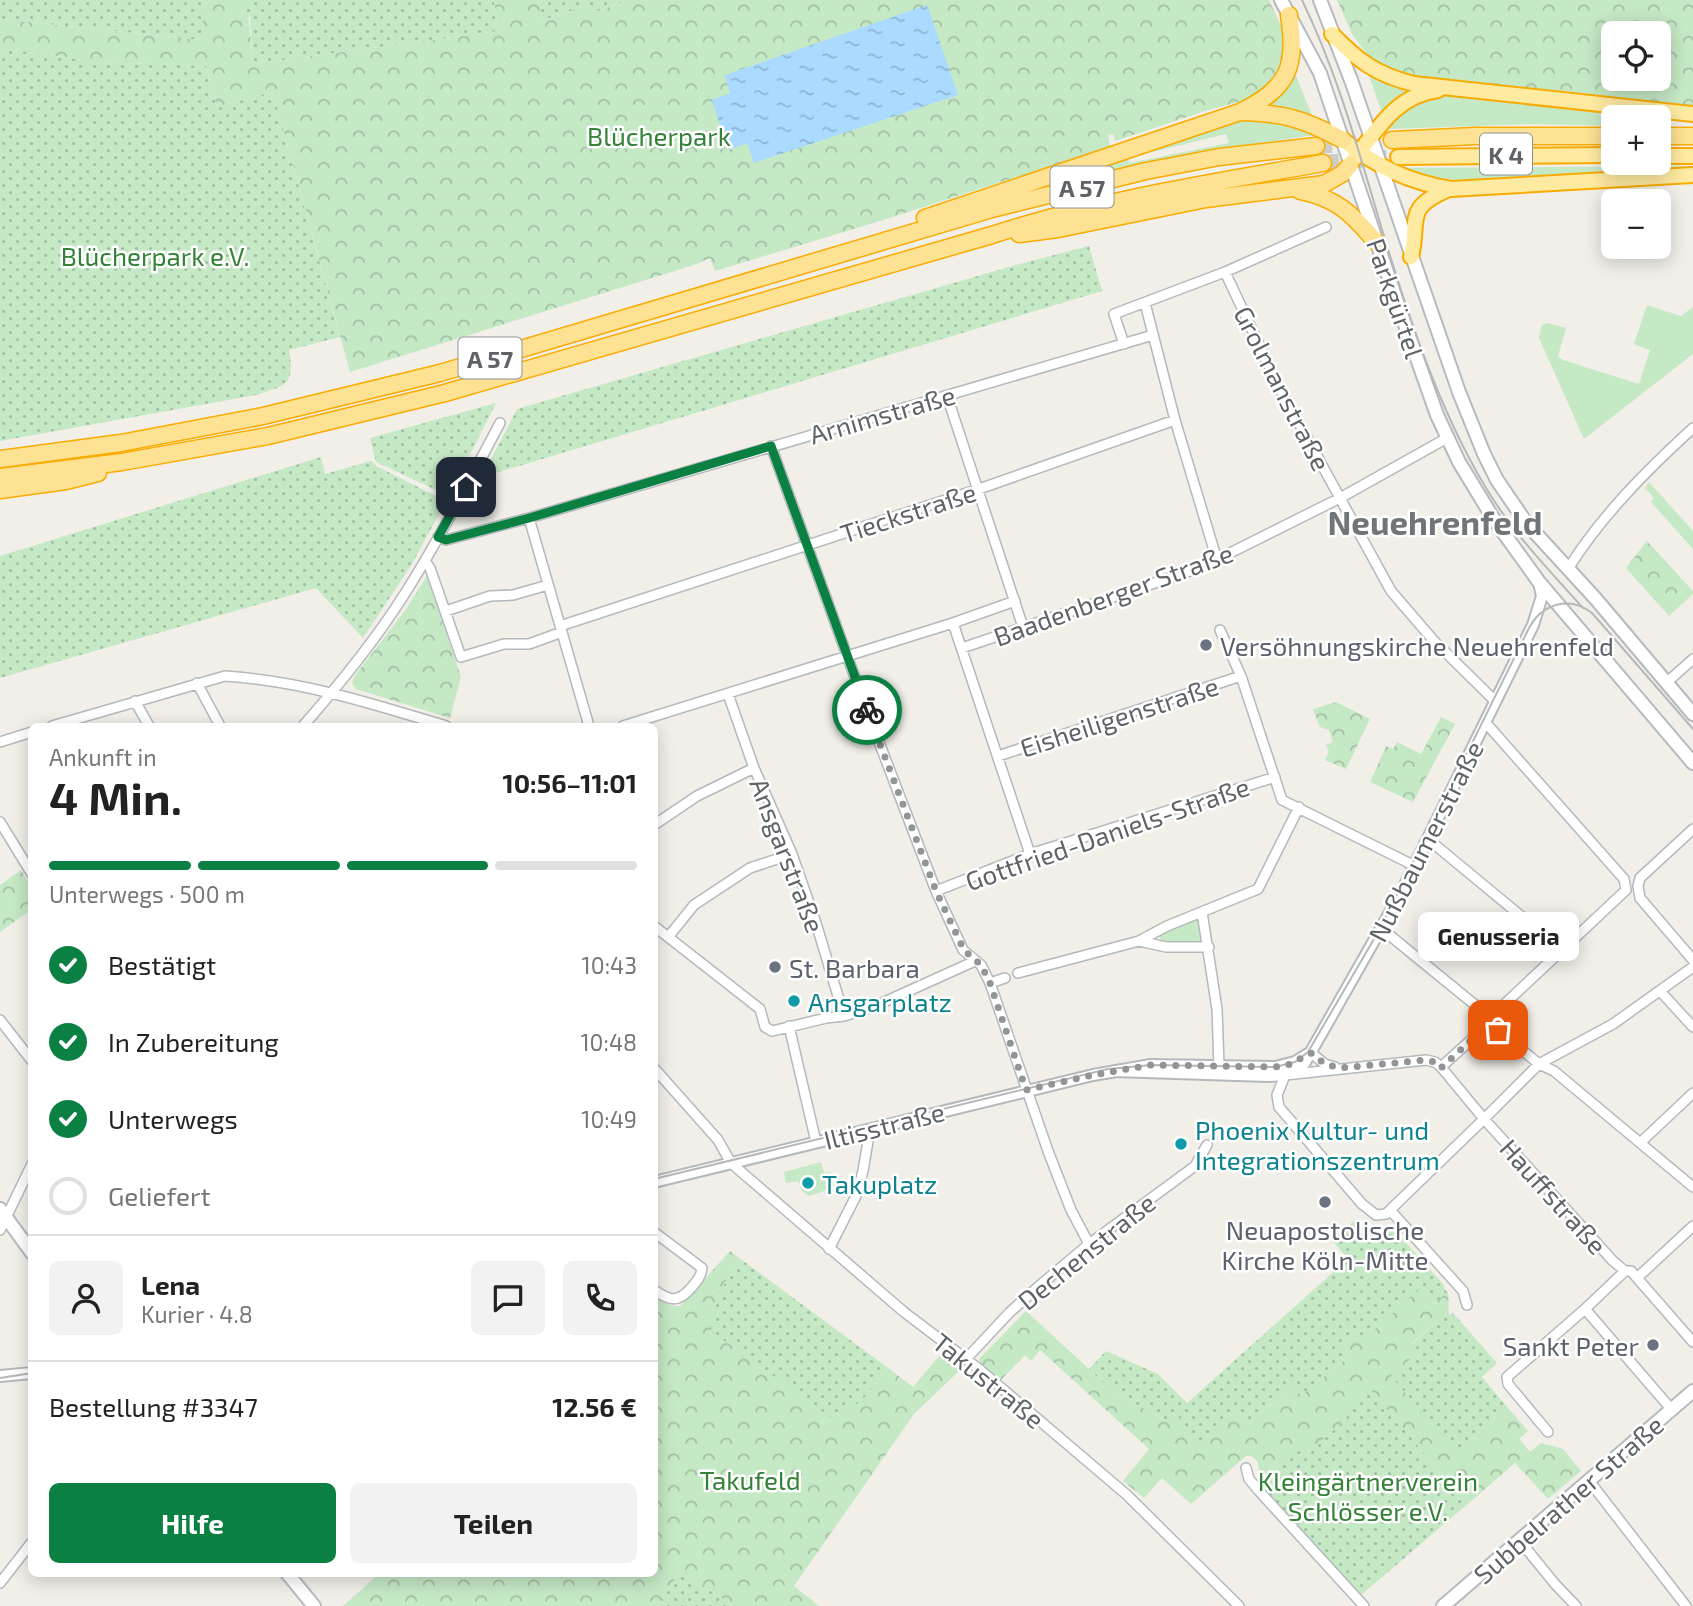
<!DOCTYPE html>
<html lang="de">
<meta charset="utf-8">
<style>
body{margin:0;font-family:"Exo 2",sans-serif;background:#f2f2f2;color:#222;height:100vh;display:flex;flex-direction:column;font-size:26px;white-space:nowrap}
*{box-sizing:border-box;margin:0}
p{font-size:23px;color:#767676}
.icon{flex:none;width:38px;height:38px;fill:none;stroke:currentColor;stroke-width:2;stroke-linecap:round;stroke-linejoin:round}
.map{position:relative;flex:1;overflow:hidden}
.drawer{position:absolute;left:28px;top:723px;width:630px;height:854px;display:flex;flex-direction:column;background:#fff;border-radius:10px;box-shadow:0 4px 18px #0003}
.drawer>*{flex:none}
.buttons{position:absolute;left:1601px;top:21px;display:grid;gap:14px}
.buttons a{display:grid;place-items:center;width:70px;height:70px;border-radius:10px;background:#fff;box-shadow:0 4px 18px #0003;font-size:35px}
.pin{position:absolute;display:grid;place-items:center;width:60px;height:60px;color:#fff;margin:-30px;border-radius:14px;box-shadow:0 4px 10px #0006}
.courier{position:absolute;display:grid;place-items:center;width:70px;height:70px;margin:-35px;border:5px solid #0b8043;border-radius:50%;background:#fff;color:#222;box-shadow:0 2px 9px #0007}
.bubble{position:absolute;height:49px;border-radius:10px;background:#fff;box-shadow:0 4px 18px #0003;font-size:23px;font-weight:700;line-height:49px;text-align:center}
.head em{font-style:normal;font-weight:700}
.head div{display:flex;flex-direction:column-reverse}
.head{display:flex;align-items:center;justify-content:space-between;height:119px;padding:0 21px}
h1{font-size:46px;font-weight:700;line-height:52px}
.bar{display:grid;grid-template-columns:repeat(4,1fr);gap:10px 7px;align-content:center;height:84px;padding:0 21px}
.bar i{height:9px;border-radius:5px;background:#e0e0e0}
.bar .current{background:#0b8043}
.bar p{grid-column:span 4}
.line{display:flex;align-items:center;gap:18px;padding:0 21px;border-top:2px solid #e0e0e0}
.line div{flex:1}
.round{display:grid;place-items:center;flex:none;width:74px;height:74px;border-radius:10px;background:#f2f2f2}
ol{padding:0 21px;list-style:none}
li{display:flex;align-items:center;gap:21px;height:77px}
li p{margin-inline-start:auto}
li .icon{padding:7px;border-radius:50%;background:#0b8043;color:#fff;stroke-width:4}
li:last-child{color:#767676}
li i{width:38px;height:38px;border:4px solid #e0e0e0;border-radius:50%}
.action{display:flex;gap:14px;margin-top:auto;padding:14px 21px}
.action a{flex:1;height:80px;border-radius:10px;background:#0b8043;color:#fff;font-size:28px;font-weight:700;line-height:80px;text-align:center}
.action a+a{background:#f2f2f2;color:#222}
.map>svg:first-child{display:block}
.grass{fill:#c5e8c5;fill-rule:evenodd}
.forest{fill:url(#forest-crowns);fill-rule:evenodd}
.garden{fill:url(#garden-dots)}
.water{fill:url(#water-ripples)}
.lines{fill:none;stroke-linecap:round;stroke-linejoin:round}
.motorway-tunnel{stroke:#ccccc8;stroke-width:16;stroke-dasharray:16 8;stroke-linecap:butt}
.minor-casing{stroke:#b5b8bc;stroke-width:12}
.tertiary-casing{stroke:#b5b8bc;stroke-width:14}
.secondary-casing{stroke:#b6babf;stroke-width:16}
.trunk-casing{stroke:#f9ab00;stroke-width:18}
.motorway-casing{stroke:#f9ab00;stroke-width:19}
.minor{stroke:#fff;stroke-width:9}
.tertiary{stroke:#fff;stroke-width:10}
.secondary{stroke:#fff;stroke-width:12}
.trunk{stroke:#feeaa1;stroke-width:14}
.motorway{stroke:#fde293;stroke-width:16}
.tram{stroke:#b6b7b8;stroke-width:2}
.done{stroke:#929495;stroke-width:7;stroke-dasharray:0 12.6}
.route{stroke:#0b8043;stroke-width:9}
.worship-dot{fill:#6b7280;stroke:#fff;stroke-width:2.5}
.culture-dot{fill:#0f9aa8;stroke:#fff;stroke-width:2.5}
.labels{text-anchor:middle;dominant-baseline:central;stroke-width:5;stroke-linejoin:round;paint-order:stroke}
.shield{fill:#fff;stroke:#8f9295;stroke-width:2}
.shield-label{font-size:24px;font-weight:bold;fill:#5f6368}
.park-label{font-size:26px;fill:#348238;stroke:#fff}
.street-label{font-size:26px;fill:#5f6368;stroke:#fff}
.worship-label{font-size:26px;fill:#5b616d;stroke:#fff;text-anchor:start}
.culture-label{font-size:26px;fill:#0d838f;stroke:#fff;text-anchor:start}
.district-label{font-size:33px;font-weight:bold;fill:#70757a;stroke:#fff}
</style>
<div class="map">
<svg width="1693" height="1606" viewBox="0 0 1693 1606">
<defs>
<pattern id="forest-crowns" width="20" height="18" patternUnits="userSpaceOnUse" patternTransform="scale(1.75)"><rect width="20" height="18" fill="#c5e8c5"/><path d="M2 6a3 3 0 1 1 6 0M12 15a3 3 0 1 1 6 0" fill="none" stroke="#a3c0a4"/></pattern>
<pattern id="garden-dots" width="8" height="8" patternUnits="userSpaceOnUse" patternTransform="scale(1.75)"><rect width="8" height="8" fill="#c5e8c5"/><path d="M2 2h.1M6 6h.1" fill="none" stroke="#a3c0a4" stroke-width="1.8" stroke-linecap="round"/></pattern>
<pattern id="water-ripples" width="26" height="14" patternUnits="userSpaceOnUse" patternTransform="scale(1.75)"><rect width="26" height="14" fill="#aadaff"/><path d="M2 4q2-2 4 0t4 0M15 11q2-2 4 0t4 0" fill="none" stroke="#8eb4d2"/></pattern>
</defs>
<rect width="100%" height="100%" fill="#f1efe8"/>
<path class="grass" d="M1293 70 1295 73 1312 116 1285 107 1261 106Z
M1367 70 1417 88 1402 95 1382 113Z
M1445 96 1651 117H1614L1613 126 1532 124 1388 129 1387 126C1403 107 1421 99 1445 96Z
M1250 118 1294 124 1316 135C1216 149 1119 169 1022 194L1234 121ZM1226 134 1229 143 1129 163 1128 158Z
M1693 166V170L1455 180 1420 175 1402 168Z
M1647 305 1681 316 1693 307V354L1584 439 1539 338 1542 325 1547 323 1566 328 1558 356 1563 360 1639 384 1650 350 1634 344Z
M1649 482 1693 531V549L1651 502 1654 498 1645 488Z
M1195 918H1199L1202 943H1162L1160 937 1161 933Z
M821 1162 824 1173 831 1172 832 1185 827 1190 809 1196 802 1191 798 1181 786 1183 784 1172Z"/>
<path class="forest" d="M206 0H247L253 64 498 31 494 0H537L544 20 585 6 598 11 627 0H1269L1289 43 1286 67 1262 91 1239 102 1205 111 1115 141 1113 134 1108 135 1110 147 880 221 715 271 710 258 694 265 350 372 273 92 217 107 206 66 97 62 0 48V19L199 40Z
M1337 0H1693V109L1478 87 1395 75 1373 62 1352 34ZM1614 33H1659V79H1614Z
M1647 541 1693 591V594L1669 616 1626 568Z
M427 576 461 677 450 718 356 689 352 683 356 674 404 612Z
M1336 702 1370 719 1346 769 1325 760 1329 752 1326 745 1333 742 1329 730 1320 727 1313 709Z
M1441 717 1455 724 1413 802 1370 782 1386 746 1393 749 1397 742 1421 754Z
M21 870 31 886V910L0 932V885Z
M730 1251 742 1260 717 1294 864 1398 888 1368 913 1387 940 1355 960 1370 914 1414 794 1586 819 1606H734L680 1571 658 1606H343L380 1573H654L655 1294 671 1306H680Z
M1421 1287 1434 1303 1448 1291 1449 1316 1436 1322 1411 1344 1418 1353 1391 1376 1458 1451 1508 1408 1528 1431 1519 1439 1530 1452 1541 1443 1563 1449 1581 1471 1548 1499 1515 1463 1470 1502 1449 1476 1446 1479 1371 1391 1345 1415 1347 1418 1310 1452 1305 1446 1264 1488 1260 1483 1258 1462 1251 1456H1246L1191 1504 1162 1478 1144 1498 1123 1481 1149 1449 1040 1350 1031 1361 1025 1355 1001 1380 981 1364 979 1359 1026 1311 1115 1393 1167 1421 1175 1413H1233L1251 1422 1293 1387 1301 1395 1350 1356 1343 1345 1357 1333 1363 1339Z"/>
<path class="garden" d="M0 0H206L200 40 0 19Z
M247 0H494L498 31 253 64 250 17 247 12Z
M537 0H627L598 11 585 6 544 20Z
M0 48 97 62 206 66 217 107 273 92 340 337 289 350C295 385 287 385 256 395L0 441Z
M1089 246 1102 291 482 477 517 409 1016 265Z
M496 403 449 496 376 462 370 438Z
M321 457 325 474 371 461 378 467 446 501 412 564 363 638 316 588 0 678V556Z
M1356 1219 1374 1238 1390 1225 1443 1284 1447 1293 1434 1303 1421 1288 1363 1340 1357 1333 1343 1345 1350 1356 1301 1395 1293 1387 1251 1422 1233 1413 1200 1443 1176 1414 1167 1421 1115 1393 1089 1369 1106 1351 1158 1374 1187 1403 1348 1259 1332 1240Z
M742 1260 888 1368 864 1398 836 1421 711 1331 717 1294Z
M1453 1313 1497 1363 1482 1377 1508 1408 1456 1453 1391 1376 1417 1353 1411 1345 1436 1322Z
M1371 1390 1445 1478 1449 1476 1470 1502 1361 1595 1264 1488 1280 1473 1277 1469 1305 1446 1310 1452 1347 1418 1345 1415Z
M680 1571 734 1606H658Z"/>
<path class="water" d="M927 5 958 95 754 163 747 143 728 150 712 100 730 93 725 75Z"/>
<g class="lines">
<path class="motorway-tunnel" d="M1316 146 1392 140
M1323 163 1398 157"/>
<defs>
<path id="minor" d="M1225 272 1278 385 1391 591 1434 641 1495 701
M1145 303 1175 420 1217 560
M1124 344 1114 314 1225 272 1326 227
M947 396 1023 627
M771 446 869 716 936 891 963 950 981 965 990 983 1048 1151 1071 1210 1089 1244
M529 518 589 726
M438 537 446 540 529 518 1153 335
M425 561 430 568 461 657 504 644H529L562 632
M1568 569C1601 516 1647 470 1693 428
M446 611 490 596 513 595 548 585
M953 623 1030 854
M560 626 979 489 1175 420
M1220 630 1241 676 1282 800 1415 866
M962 648 1202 567 1340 498 1447 438
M197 683 220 726
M1666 683 1693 659
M728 694 754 768 792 854 816 923 844 1016
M135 701 149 726
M52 726 225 676C303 681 373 704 446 726
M303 726C339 685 374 642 404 595 439 540 469 481 500 423
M623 726 953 623 1015 601
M0 742 32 732
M998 756 1241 676
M0 822 32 874
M654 825 697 796 754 768
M1693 829 1640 878 1638 886 1640 898 1693 960
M1428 839 1562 950
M936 891 1030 854 1275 777
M1202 912 1217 1009 1219 1066
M654 926 760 1009 765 1027 772 1031 826 1018 844 1016 873 1007 975 961
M1382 929 1480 1009 1498 1030 1539 1064 1554 1071 1693 1187
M669 936 694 905 750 868 792 854
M1139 941 1167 926 1258 889 1299 807
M1018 973 1139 941 1166 947H1209
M990 983 1005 978
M1661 992 1693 1027
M0 1020 32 1061
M789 1026 816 1142
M1311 1053 1325 1064 1335 1067
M1441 1067 1482 1030 1495 1013 1626 890 1624 879 1485 722
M654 1068 718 1140 731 1163 904 1312 979 1369 1127 1495 1239 1606
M1641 1142 1693 1093
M1390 1210 1463 1291 1467 1305
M0 1230 32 1164
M654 1232 702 1268C701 1277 697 1281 691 1288 678 1303 670 1301 654 1290
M829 1249 857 1194 863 1171 870 1129
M1625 1271 1613 1261 1484 1119 1390 1210 1386 1214 1376 1215 1362 1204 1279 1107 1277 1095 1285 1075 1426 1060 1435 1062 1441 1067 1484 1119 1539 1064 1613 1024 1693 967
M1638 1277 1693 1226
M966 1359 1010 1312 1038 1287 1089 1244 1195 1166 1207 1145
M1672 1410 1585 1309 1625 1271H1631L1693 1342
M1548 1432 1508 1384 1507 1377 1585 1309
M1246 1468 1249 1479 1259 1491 1364 1606
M1590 1482 1686 1606
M1520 1541 1555 1584 1576 1606
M0 1583 32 1542"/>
<path id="tertiary" d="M1114 1071 1268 1076 1285 1075 1304 1064 1400 895 1533 625 1542 596 1539 583
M654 1182 1093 1075 1151 1065 1275 1067 1295 1062 1308 1054
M0 1376 32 1373"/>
<path id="secondary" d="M1281 0 1320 73 1397 302 1437 415 1459 462 1493 518 1539 582 1693 763
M1320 0 1351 80 1459 392 1484 454 1497 480 1527 524 1595 598 1693 714
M0 1209 32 1253
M287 1573 314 1606
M1443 1606 1693 1391"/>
<path id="trunk" d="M1332 34C1358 61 1377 75 1414 84L1693 114
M1343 140C1376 166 1408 182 1451 189L1693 175
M1659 156H1693
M1398 157 1614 155
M1354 159C1378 128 1397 95 1438 90
M1411 257C1420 220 1403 208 1449 189"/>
<path id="motorway" d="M1242 111C1289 88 1297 66 1289 15
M1659 136H1693
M1392 140 1475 136H1614
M1300 191C1337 198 1352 214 1376 242
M925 218 1240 112C1284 113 1304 119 1343 140
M1019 234 1058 229 1206 199 1324 184 1342 174 1350 165
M0 459 121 443 263 416 440 373 992 209 1146 171 1219 157 1316 146
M0 477 122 462 268 436 445 393 992 235C1099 200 1211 183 1323 163
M0 490 66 481 98 473"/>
</defs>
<use href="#minor" class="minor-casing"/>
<use href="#tertiary" class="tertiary-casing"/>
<use href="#secondary" class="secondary-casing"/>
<use href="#trunk" class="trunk-casing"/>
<use href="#motorway" class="motorway-casing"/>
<use href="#minor" class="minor"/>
<use href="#tertiary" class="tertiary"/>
<use href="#secondary" class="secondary"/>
<use href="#trunk" class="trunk"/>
<use href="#motorway" class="motorway"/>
<path class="tram" d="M1302 0C1337 72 1358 149 1381 226 1407 313 1439 410 1486 488 1512 532 1549 570 1583 608
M654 1179 1108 1069 1151 1065 1275 1067 1295 1062 1308 1052 1381 927 1529 628C1542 604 1569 595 1592 613L1693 729
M0 1378 32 1373"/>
</g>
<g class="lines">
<path class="done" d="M867 710 936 891 964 950 981 965 990 983 1026 1090 1093 1075 1151 1065 1275 1067 1288 1065 1311 1053 1325 1064 1340 1068 1426 1060 1435 1062 1441 1068 1482 1030 1489 1020 1498 1030"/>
<path class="route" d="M466 487 438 537 446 540 529 518 771 446 867 710"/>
</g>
<g class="worship-dot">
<circle cx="1206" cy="645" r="7"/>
<circle cx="775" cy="967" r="7"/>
<circle cx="1325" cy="1202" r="7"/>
<circle cx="1653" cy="1345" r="7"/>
</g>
<g class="culture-dot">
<circle cx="794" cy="1001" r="7"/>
<circle cx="1181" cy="1144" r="7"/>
<circle cx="808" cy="1183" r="7"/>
</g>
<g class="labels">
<g class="shield">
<rect x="1480" y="133.5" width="52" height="41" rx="5"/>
<rect x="1050.5" y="166.5" width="63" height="41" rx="5"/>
<rect x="458.5" y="337.5" width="63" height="41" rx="5"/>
</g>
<g class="shield-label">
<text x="1506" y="154">K 4</text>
<text x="1082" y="187">A 57</text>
<text x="490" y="358">A 57</text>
</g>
<g class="park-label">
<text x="659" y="135">Blücherpark</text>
<text x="155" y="255">Blücherpark e.V.</text>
<text x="750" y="1479">Takufeld</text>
<text x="1368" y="1480">Kleingärtnerverein<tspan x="1368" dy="30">Schlösser e.V.</tspan></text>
</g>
<g class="street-label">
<text transform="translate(1396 298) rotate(71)">Parkgürtel</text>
<text transform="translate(1283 388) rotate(63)">Grolmanstraße</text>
<text transform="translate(882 414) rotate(-16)">Arnimstraße</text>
<text transform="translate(908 512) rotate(-18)">Tieckstraße</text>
<text transform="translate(1113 594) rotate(-20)">Baadenberger Straße</text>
<text transform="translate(1119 716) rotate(-18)">Eisheiligenstraße</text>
<text transform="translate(1107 833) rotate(-19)">Gottfried-Daniels-Straße</text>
<text transform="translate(1425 841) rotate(-63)">Nußbaumerstraße</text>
<text transform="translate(788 855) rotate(69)">Ansgarstraße</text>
<text transform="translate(884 1125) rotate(-14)">Iltisstraße</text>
<text transform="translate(1554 1196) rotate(48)">Hauffstraße</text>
<text transform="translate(1086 1251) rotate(-39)">Dechenstraße</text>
<text transform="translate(989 1380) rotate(39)">Takustraße</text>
<text transform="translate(1568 1499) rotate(-41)">Subbelrather Straße</text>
</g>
<g class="worship-label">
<text x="1220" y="645">Versöhnungskirche Neuehrenfeld</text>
<text x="789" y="967">St. Barbara</text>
<text x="1325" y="1229" text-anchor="middle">Neuapostolische<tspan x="1325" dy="30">Kirche Köln-Mitte</tspan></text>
<text x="1639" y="1345" text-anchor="end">Sankt Peter</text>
</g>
<g class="culture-label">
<text x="808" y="1001">Ansgarplatz</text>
<text x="1195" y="1129">Phoenix Kultur- und<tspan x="1195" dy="30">Integrationszentrum</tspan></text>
<text x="822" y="1183">Takuplatz</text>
</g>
<g class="district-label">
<text x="1435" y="522">Neuehrenfeld</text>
</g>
</g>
</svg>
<div class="buttons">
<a><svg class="icon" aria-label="locate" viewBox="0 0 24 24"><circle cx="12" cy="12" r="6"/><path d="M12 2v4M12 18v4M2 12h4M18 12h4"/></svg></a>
<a>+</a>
<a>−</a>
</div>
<div class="pin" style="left:1498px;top:1030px;background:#ea580c"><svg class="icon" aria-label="bag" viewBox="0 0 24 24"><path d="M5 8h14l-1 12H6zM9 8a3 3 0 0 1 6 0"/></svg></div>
<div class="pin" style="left:466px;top:487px;background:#1f2937"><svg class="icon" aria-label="home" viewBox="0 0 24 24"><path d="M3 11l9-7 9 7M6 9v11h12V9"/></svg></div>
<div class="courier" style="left:867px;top:710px"><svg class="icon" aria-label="bike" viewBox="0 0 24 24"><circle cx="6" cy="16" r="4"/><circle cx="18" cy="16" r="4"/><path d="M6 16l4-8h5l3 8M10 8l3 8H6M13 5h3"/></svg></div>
<div class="bubble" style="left:1418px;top:912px;width:161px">Genusseria</div>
<section class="drawer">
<div class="head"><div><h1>4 Min.</h1><p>Ankunft in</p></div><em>10:56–11:01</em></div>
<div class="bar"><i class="current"></i><i class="current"></i><i class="current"></i><i></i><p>Unterwegs · 500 m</p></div>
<ol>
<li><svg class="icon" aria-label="check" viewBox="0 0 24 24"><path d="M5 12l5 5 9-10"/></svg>Bestätigt<p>10:43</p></li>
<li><svg class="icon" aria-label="check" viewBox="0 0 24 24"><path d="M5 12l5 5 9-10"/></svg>In Zubereitung<p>10:48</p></li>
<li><svg class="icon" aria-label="check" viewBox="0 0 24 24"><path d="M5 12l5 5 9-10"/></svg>Unterwegs<p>10:49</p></li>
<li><i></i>Geliefert</li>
</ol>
<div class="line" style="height:126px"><a class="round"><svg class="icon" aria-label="person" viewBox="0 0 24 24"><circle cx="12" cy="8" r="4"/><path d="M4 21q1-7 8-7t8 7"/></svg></a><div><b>Lena</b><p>Kurier · 4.8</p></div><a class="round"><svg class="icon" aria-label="chat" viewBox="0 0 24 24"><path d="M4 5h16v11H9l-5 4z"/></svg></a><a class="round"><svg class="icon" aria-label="phone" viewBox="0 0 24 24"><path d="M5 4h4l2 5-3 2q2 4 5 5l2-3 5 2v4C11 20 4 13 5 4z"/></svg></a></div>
<div class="line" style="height:91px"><div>Bestellung #3347</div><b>12.56 €</b></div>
<div class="action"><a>Hilfe</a><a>Teilen</a></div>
</section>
</div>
